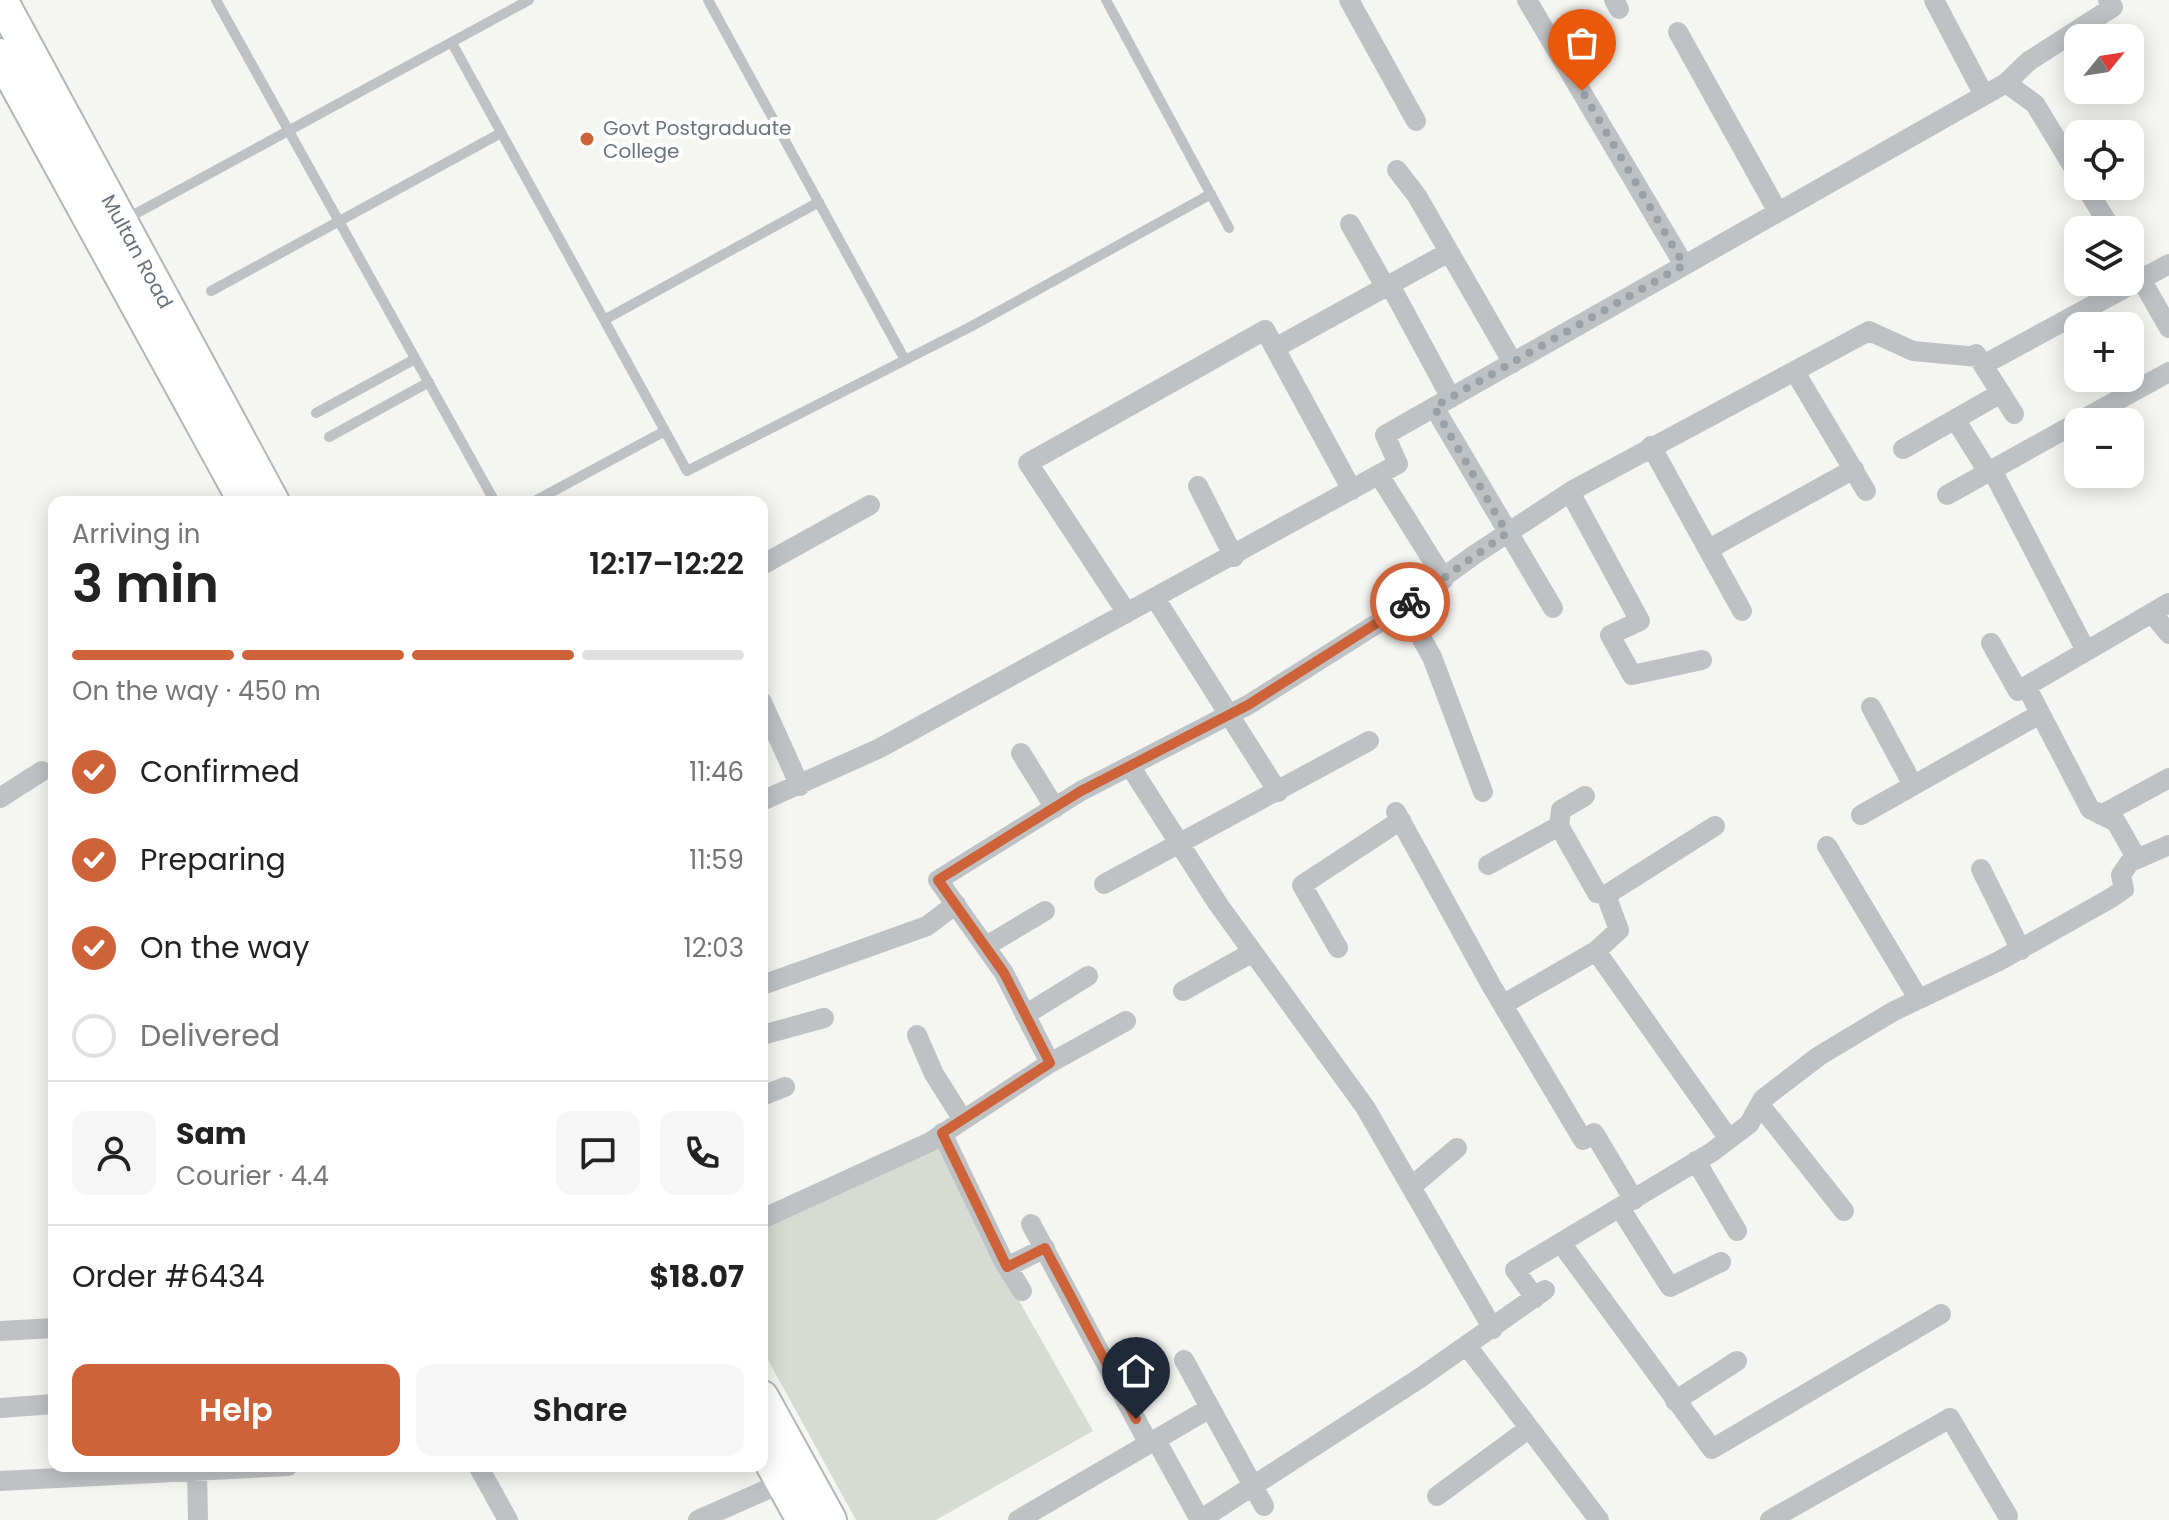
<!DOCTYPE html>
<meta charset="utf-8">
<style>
body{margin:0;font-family:Poppins,sans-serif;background:#f6f6f6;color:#222;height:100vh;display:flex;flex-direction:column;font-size:30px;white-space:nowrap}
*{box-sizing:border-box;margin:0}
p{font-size:26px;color:#767676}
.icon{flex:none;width:44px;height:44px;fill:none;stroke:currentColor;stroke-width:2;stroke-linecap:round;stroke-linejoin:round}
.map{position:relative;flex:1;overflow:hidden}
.sheet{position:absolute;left:48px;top:496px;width:720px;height:976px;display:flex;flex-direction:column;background:#fff;border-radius:16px;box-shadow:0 4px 20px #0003}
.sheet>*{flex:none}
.needle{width:52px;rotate:60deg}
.controls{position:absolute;left:2064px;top:24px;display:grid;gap:16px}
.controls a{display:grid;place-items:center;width:80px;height:80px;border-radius:16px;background:#fff;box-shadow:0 4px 20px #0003;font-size:40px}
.pin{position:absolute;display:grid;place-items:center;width:68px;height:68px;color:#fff;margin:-82px -34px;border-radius:50% 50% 50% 0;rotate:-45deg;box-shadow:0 0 8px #0007}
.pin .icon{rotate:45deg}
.courier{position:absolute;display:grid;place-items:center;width:80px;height:80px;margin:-40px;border:6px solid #ce6339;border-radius:50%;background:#fff;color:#222;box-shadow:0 2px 10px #0007}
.summary em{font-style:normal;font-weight:600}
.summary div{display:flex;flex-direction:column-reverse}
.summary{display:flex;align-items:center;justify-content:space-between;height:136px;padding:0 24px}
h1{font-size:52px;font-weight:600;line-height:60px}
.bar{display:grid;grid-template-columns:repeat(4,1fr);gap:12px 8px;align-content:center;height:96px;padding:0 24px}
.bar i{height:10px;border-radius:6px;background:#e0e0e0}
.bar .active{background:#ce6339}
.bar p{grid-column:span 4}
.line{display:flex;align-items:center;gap:20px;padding:0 24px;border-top:2px solid #e0e0e0}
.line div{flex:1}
.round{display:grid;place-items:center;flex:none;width:84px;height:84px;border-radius:16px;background:#f6f6f6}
ol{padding:0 24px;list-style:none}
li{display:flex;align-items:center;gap:24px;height:88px}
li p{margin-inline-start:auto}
li .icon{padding:8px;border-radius:50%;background:#ce6339;color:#fff;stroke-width:4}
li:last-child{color:#767676}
li i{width:44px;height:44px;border:4px solid #e0e0e0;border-radius:50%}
.primary-button{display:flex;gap:16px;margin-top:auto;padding:16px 24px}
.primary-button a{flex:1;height:92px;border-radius:16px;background:#ce6339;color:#fff;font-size:32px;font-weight:600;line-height:92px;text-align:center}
.primary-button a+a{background:#f6f6f6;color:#222}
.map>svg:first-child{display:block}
.green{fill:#d6dbd4}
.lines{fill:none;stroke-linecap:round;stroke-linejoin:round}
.primary-casing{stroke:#b2b6b9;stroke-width:36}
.service{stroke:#bfc2c5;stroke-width:10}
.minor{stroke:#bfc2c5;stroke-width:20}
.primary{stroke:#fff;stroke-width:32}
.done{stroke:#99a1a7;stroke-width:8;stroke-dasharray:0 14.4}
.route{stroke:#ce6339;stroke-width:10}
.poi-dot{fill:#ce6339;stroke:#fff;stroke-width:3}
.labels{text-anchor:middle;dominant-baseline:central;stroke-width:8;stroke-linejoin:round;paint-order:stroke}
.poi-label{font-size:20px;fill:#68747f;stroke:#fff;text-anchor:start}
.street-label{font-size:20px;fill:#68747f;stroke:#fff}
</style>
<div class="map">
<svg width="2169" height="1520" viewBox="0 0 2169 1520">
<rect width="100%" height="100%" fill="#f5f5f2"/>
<path class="green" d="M938 1143 1002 1271 1093 1431 936 1520H856L762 1349V1225Z"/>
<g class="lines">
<defs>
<g id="primary">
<path id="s1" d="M1 0 273 502"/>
<path d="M0 55 245 502"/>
<path d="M762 1397 830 1520"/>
<path d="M762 1446 803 1520"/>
</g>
</defs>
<use href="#primary" class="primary-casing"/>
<path class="service" d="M216 0 495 502
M708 0 905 360
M1106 0 1229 228
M452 43 687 471 972 326 1211 194
M126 219 529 0
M211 291 501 133
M604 320 819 202
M316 413 415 359
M329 437 429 382
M533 502 665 431"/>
<path class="minor" d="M1349 0 1416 121
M1527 0 1684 265
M1614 0 1619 9
M1934 0 1984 95
M1678 32 1778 212
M2006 83 2035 104 2078 175
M1397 170 1417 196 1513 363
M2085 186 2112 230
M1350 224 1386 288
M2130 260 2169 328
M1390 285 1451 398
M1275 348 1449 252
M1976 354 2014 414
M1983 365 2169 264
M1795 372 1866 491
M1434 407 1553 608
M1955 419 1988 472
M2078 422 2169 372
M1651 446 1742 611
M1903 449 2001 393
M1992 470 2086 651
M1379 475 1444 579
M1198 486 1234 557
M1570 492 1640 621 1610 635 1632 675 1702 660
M1947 495 2078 422
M1709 549 1854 469
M762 565 870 505
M1155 598 1278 792
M1404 607 1432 657 1483 792
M1127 613 1028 463 1265 330 1352 490
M2152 613 2169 634
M1991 643 2018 691 2169 603
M2026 686 2090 809 2116 822 2137 859
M762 702 800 786
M1871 707 1913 785
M1021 753 1055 808
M1130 766 1218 904 1365 1107 1493 1329
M0 798 42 771
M762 801 880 748 1398 464 1385 435 2006 83 2029 61 2113 7 2108 0
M1396 812 1491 985 1583 1140 1594 1133 1634 1200
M1861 815 2040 714
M2101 815 2169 778
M1827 846 1918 998
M1488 865 1559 826 1561 810 1585 796
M1981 869 2021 950
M1104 884 1369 741
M1606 895 1715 826
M986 946 1045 911
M1338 948 1302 885 1401 820
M1596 951 1729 1139
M762 985 927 926 956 904
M1183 991 1253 952
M1504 1004 1596 951 1619 930 1606 895 1597 893 1559 826
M1025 1015 1088 976
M762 1035 824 1018
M917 1035 934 1074 963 1120
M1050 1063 1004 973 938 880 1081 791 1248 705 1394 613 1474 555 1573 490 1869 331 1913 351 1978 357
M762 1096 785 1087
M1760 1105 1844 1211
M942 1133 1004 1262 1022 1291
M1696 1161 1737 1231
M1411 1187 1457 1148
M1620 1208 1670 1287 1721 1262
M762 1219 930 1142 1050 1063 1126 1021
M1031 1224 1149 1444
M1561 1243 1712 1449 1941 1314
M1007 1267 1045 1248
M1535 1298 1515 1270 1712 1152 1749 1124 1763 1099 1819 1056 1894 1011 1999 961 2111 898 2124 889 2121 875 2130 862 2169 845
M0 1331 54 1328
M1467 1346 1599 1520
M1184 1360 1264 1506
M1675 1401 1737 1361
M0 1408 54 1404
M1156 1440 1200 1520
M478 1466 508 1520
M197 1472 198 1520
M0 1481 288 1466
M1437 1496 1528 1429
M698 1520 782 1483
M1018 1520 1210 1408
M1200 1520 1420 1378 1545 1290
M1770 1520 1950 1418 2008 1516"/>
<use href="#primary" class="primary"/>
</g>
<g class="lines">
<path class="done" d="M1410 602 1507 533 1434 407 1684 265 1582 91"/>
<path class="route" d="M1136 1419 1045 1248 1007 1267 942 1133 1050 1063 1004 973 938 880 1081 791 1248 705 1410 602"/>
</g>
<circle class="poi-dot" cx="587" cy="139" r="8"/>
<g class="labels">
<g class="poi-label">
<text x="603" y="128">Govt Postgraduate<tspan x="603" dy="23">College</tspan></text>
</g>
<g class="street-label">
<text stroke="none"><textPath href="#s1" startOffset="286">Multan Road</textPath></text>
</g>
</g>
</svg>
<div class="controls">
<a><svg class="needle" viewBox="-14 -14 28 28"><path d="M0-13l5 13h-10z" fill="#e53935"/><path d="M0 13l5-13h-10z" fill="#767676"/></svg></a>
<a><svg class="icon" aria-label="locate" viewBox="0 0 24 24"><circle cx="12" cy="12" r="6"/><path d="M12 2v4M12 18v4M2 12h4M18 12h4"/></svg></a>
<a><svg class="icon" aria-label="layers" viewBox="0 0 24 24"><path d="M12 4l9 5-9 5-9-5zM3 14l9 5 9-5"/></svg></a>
<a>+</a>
<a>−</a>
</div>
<div class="pin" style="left:1582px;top:91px;background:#ea580c"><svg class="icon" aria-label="bag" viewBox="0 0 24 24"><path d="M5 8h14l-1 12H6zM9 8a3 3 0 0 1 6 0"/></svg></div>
<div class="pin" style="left:1136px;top:1419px;background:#1f2937"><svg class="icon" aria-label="home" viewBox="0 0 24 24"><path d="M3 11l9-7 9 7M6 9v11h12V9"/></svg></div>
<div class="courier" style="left:1410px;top:602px"><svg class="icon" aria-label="bike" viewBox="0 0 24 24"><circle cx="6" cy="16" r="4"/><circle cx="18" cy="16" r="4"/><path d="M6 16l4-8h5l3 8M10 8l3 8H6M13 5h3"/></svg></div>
<section class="sheet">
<div class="summary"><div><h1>3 min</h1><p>Arriving in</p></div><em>12:17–12:22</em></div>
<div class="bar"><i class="active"></i><i class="active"></i><i class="active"></i><i></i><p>On the way · 450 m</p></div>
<ol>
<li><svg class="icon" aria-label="check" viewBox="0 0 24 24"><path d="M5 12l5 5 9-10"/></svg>Confirmed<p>11:46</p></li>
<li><svg class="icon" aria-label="check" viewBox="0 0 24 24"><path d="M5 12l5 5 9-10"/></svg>Preparing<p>11:59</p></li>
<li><svg class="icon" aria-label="check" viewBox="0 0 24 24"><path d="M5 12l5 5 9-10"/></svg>On the way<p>12:03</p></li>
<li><i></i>Delivered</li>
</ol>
<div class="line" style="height:144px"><a class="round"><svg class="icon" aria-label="person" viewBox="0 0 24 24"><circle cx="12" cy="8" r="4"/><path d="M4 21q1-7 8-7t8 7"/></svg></a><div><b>Sam</b><p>Courier · 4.4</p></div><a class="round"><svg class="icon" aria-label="chat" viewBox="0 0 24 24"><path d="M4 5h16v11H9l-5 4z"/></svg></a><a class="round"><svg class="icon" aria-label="phone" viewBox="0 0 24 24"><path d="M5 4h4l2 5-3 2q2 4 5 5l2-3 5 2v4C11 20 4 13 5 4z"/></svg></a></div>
<div class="line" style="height:104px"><div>Order #6434</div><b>$18.07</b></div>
<div class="primary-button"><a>Help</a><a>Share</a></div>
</section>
</div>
